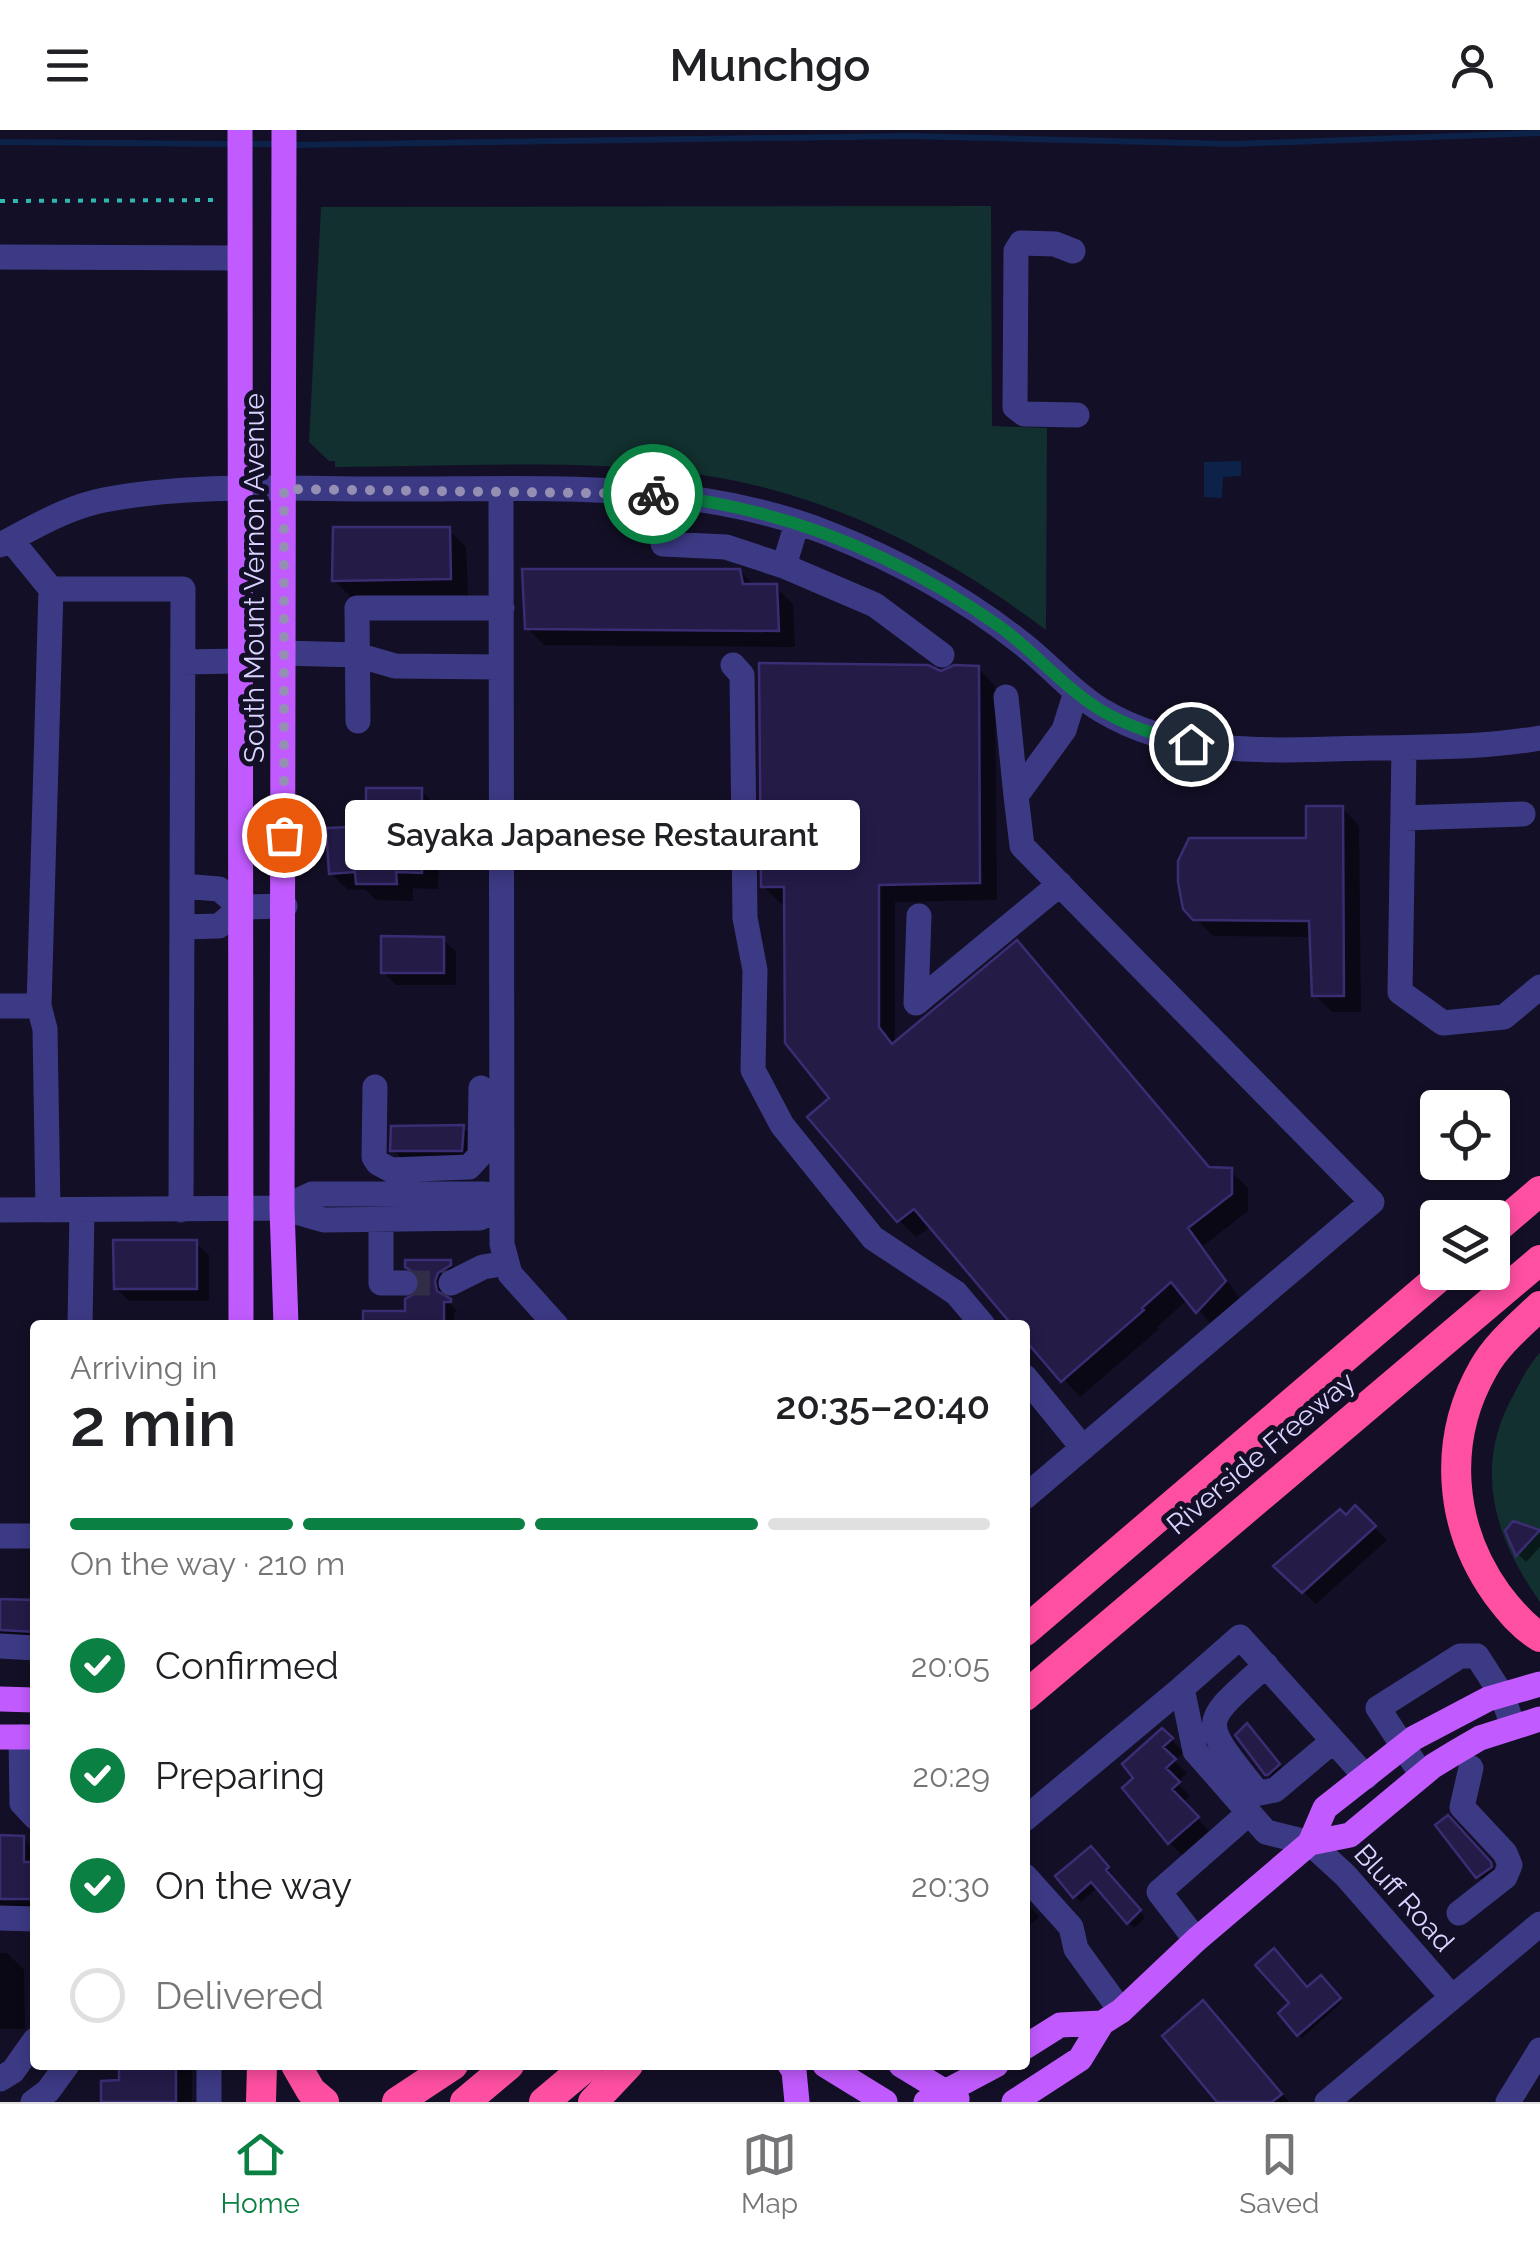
<!DOCTYPE html>
<meta charset="utf-8">
<style>
body{margin:0;font-family:Raleway,sans-serif;background:#f6f6f6;color:#202124;height:100vh;display:flex;flex-direction:column;font-size:38px;white-space:nowrap}
*{box-sizing:border-box;margin:0}
p{font-size:32px;color:#757577}
.icon{flex:none;width:55px;height:55px;fill:none;stroke:currentColor;stroke-width:2;stroke-linecap:round;stroke-linejoin:round}
.map{position:relative;flex:1;overflow:hidden}
.drawer{position:absolute;left:30px;top:1190px;width:1000px;height:750px;display:flex;flex-direction:column;background:#fff;border-radius:10px;box-shadow:0 5px 15px #0003}
.drawer>*{flex:none}
.tools{position:absolute;left:1420px;top:960px;display:grid;gap:20px}
.tools a{display:grid;place-items:center;width:90px;height:90px;border-radius:10px;background:#fff;box-shadow:0 5px 15px #0003;font-size:50px}
.pin{position:absolute;display:grid;place-items:center;width:85px;height:85px;color:#fff;margin:-42px;border:5px solid #fff;border-radius:50%;box-shadow:0 2px 10px #0007}
.courier{position:absolute;display:grid;place-items:center;width:100px;height:100px;margin:-50px;border:8px solid #0b8043;border-radius:50%;background:#fff;color:#222;box-shadow:0 2px 12px #0007}
.bubble{position:absolute;height:70px;border-radius:10px;background:#fff;box-shadow:0 5px 15px #0003;font-size:32px;font-weight:600;line-height:70px;text-align:center}
.head em{font-style:normal;font-weight:600}
.head div{display:flex;flex-direction:column-reverse}
.head{display:flex;align-items:center;justify-content:space-between;height:170px;padding:0 40px}
h1{font-size:65px;font-weight:600;line-height:75px}
.bar{display:grid;grid-template-columns:repeat(4,1fr);gap:15px 10px;align-content:center;height:120px;padding:0 40px}
.bar i{height:12px;border-radius:8px;background:#e0e0e0}
.bar .active{background:#0b8043}
.bar p{grid-column:span 4}
ol{padding:0 40px;list-style:none}
li{display:flex;align-items:center;gap:30px;height:110px}
li p{margin-inline-start:auto}
li .icon{padding:10px;border-radius:50%;background:#0b8043;color:#fff;stroke-width:4}
li:last-child{color:#757577}
li i{width:55px;height:55px;border:5px solid #e0e0e0;border-radius:50%}
header{display:flex;justify-content:space-between;align-items:center;height:130px;padding:0 40px;background:#fff;font-size:45px;font-weight:600}
.tab-bar{display:flex;justify-content:space-around;align-items:center;height:140px;border-top:2px solid #e0e0e0;background:#fff;font-size:28px;color:#757577}
.tab-bar a{display:grid;justify-items:center;gap:5px}
.tab-bar .active{color:#0b8043}
.map>svg:first-child{display:block}
.green{fill:#12302f}
.water{fill:#0c2248}
.shadow{fill:#0007}
.lines{fill:none;stroke-linecap:round;stroke-linejoin:round}
.stream{stroke:#0c2248;stroke-width:6}
.building{fill:#241b47;stroke:#3b2d73;stroke-width:2.5}
.minor-tunnel{stroke:#312d47;stroke-width:25;stroke-dasharray:25 12;stroke-linecap:butt}
.path{stroke:#2fb8b0;stroke-width:4;stroke-dasharray:5 8;stroke-linecap:butt}
.minor{stroke:#3d3a85;stroke-width:25}
.major{stroke:#c25bff;stroke-width:25}
.highway{stroke:#ff4fa3;stroke-width:30}
.done{stroke:#948fb3;stroke-width:10;stroke-dasharray:0 18}
.route{stroke:#0b8043;stroke-width:12}
.labels{text-anchor:middle;dominant-baseline:central;stroke-width:10;stroke-linejoin:round;paint-order:stroke}
.street-label{font-size:28px;fill:#d9d4ff;stroke:#130f26}
</style>
<header><svg class="icon" aria-label="menu" viewBox="0 0 24 24"><path d="M4 6h16M4 12h16M4 18h16"/></svg>Munchgo<svg class="icon" aria-label="person" viewBox="0 0 24 24"><circle cx="12" cy="8" r="4"/><path d="M4 21q1-7 8-7t8 7"/></svg></header>
<div class="map">
<svg width="1540" height="1972" viewBox="0 0 1540 1972">
<rect width="100%" height="100%" fill="#130f26"/>
<path class="green" d="M991 76 992 296 1047 298 1046 500C937 418 816 357 679 342 565 329 449 337 335 337V331H329L309 312 321 77Z
M1540 1223V1472C1494 1407 1472 1336 1515 1262 1522 1249 1529 1234 1540 1223Z"/>
<path class="water" d="M1241 331V346L1223 347 1222 368 1204 367V332Z"/>
<path class="shadow" d="M449 400 466 417 468 466 351 467 334 450Z
M524 441 741 442 756 457H776L793 474 795 517 544 515 527 498Z
M978 538 995 556 997 770 895 772V914L1211 1040 1230 1041 1248 1058V1081L1203 1116 1241 1170 1215 1198 1188 1169 1157 1197 1159 1199 1080 1267 1025 1206V1195H1016L932 1096 916 1107 899 1090 832 968 787 774H781L763 756 941 544Z
M421 661 439 678 438 759 413 758V771L376 770 365 759 348 760 331 743 368 681Z
M1342 678 1359 696 1361 882H1332L1314 864 1312 807 1213 806 1195 788 1309 711Z
M443 810 456 822V855H396L383 842Z
M463 997 476 1010V1030L406 1033 393 1020Z
M196 1113 209 1125V1171H129L116 1158Z
M450 1133 460 1144 448 1154 445 1165 457 1182H454V1195H366L408 1183 421 1164 419 1147 408 1136Z
M1355 1379 1387 1410 1316 1474 1277 1436Z
M1514 1394 1540 1403V1417L1526 1432 1519 1425 1508 1401Z
M0 1472H35V1513L0 1510Z
M1162 1601 1184 1622 1174 1631 1187 1643 1177 1653 1190 1666 1182 1673 1209 1701 1182 1725 1170 1713 1136 1648Z
M1255 1605 1286 1643 1275 1652 1267 1644Z
M1461 1701 1503 1747 1491 1759 1478 1746Z
M0 1707 23 1708 35 1720V1785H0Z
M1097 1726 1113 1745 1110 1748 1145 1788 1134 1798 1097 1758 1081 1772 1075 1766Z
M1025 1763 1029 1776 1039 1787 1025 1799Z
M0 1823H7L24 1840 25 1899H0Z
M1321 1849 1342 1872 1302 1908 1282 1883Z
M1220 1891 1289 1972H1220Z
M121 1935H192V1972H103L122 1952Z"/>
<g class="lines">
<path class="stream" d="M0 12 234 14
M247 14H279
M292 15 909 6 1233 14 1540 3"/>
</g>
<path class="building" d="M333 397H450L451 449 332 451Z
M522 439H740L743 454H777L779 501 525 499Z
M759 533 928 535 941 541 954 535 979 536 980 753 879 755V897L892 914 1017 810 1209 1037 1232 1038V1064L1188 1098 1226 1151 1196 1183 1171 1152 1142 1178 1144 1180 1061 1252 1025 1210V1195H1012L914 1079 897 1092 807 987 829 968 785 913 784 757H761Z
M366 658H422V743L396 742 397 754H356L355 742 329 744 326 698 353 697 352 679H366Z
M1306 676H1343L1344 866H1312L1309 791 1193 790 1183 779 1178 752V731L1189 708H1306Z
M381 806 444 807V843H381Z
M464 995 462 1021H390L391 996Z
M113 1110H197V1159H114Z
M405 1130H451V1135L438 1143 435 1151 437 1161 451 1169V1172H444V1195H363V1181H405V1169L418 1162 419 1146 405 1137Z
M1355 1375 1376 1396 1302 1463 1273 1436 1340 1379 1346 1385Z
M1513 1391 1540 1400 1516 1426 1505 1401Z
M0 1469 35 1470V1502L0 1500Z
M1247 1593 1280 1634 1268 1645H1265L1235 1605Z
M1162 1598 1173 1608 1163 1617 1176 1629 1166 1638 1180 1652 1172 1659 1199 1687 1168 1714 1122 1658 1133 1648 1122 1634Z
M1448 1685 1491 1732 1492 1737 1476 1748 1435 1695Z
M0 1705 24 1706V1732H35V1769H0Z
M1091 1716 1109 1737 1106 1740 1141 1780 1127 1794 1091 1752 1073 1768 1055 1746Z
M1274 1818 1307 1857 1321 1845 1341 1868 1297 1906 1278 1883 1289 1873 1255 1835Z
M1203 1870 1282 1964 1272 1972H1217L1162 1906Z
M119 1935H176V1972H101V1951L119 1950Z"/>
<g class="lines">
<path class="minor-tunnel" d="M405 1153H451"/>
<path class="path" d="M0 71 220 70"/>
<path class="minor" d="M1073 121 1055 114 1021 113 1016 121 1015 277 1024 284 1077 285
M0 127 239 128
M501 360 502 1114 510 1144 556 1195
M666 366 663 414 726 417 784 436 797 393
M11 410 51 459
M0 415C33 398 67 377 104 370 193 353 289 359 380 359 529 360 689 347 830 404 898 431 963 467 1020 512 1048 533 1070 561 1101 580 1182 629 1278 620 1370 618 1427 617 1483 618 1540 608
M784 436 875 475 942 525
M283 523 357 525 395 536 501 537
M183 532 240 531
M733 535 742 545 745 788 755 840 753 940 782 995 873 1108 956 1163 983 1195
M1006 567 1016 666
M358 591 357 478H502
M1404 618 1400 862 1443 893 1504 887 1540 857
M1403 688 1523 684
M182 756 219 759 241 777 285 776
M919 786 916 873 1060 754
M182 797 219 796 241 777
M0 876H39L51 459H183L181 1080
M39 876 45 899 48 1080
M375 957 374 1027 378 1033 391 1040 469 1037 480 1025 481 958
M282 1078 312 1064H485L502 1076
M0 1080 282 1078 324 1090 480 1088 502 1076
M381 1090V1153H405
M451 1153 483 1137 507 1133
M80 1195 82 1080
M1025 1247 1083 1318
M1025 1367 1372 1072 1022 716 1016 666 1064 600 1076 562
M0 1406H35
M0 1516 35 1518
M1266 1535C1200 1595 1199 1588 1254 1658L1260 1663 1275 1660 1333 1611
M21 1607 22 1673 35 1687
M1422 1645 1378 1578 1460 1526H1477L1502 1565 1513 1596
M1366 1647 1240 1507 1182 1558 1195 1621 1266 1702 1310 1713 1345 1745 1451 1866
M1025 1689 1182 1558
M1025 1746 1071 1797 1076 1819 1121 1881
M1459 1783 1505 1747 1510 1735 1505 1723 1462 1677 1471 1638
M0 1788 35 1789
M1196 1810 1159 1762 1249 1683
M209 1935V1972
M0 1949 13 1941 35 1910
M33 1972 48 1961 67 1935
M1327 1972 1540 1794
M1508 1972 1540 1920"/>
<path class="major" d="M240 0 241 1195
M284 0 282 1078 286 1195
M0 1569 35 1570
M0 1607H35
M1310 1713 1350 1705 1433 1636 1456 1622 1480 1608 1540 1589
M1025 1917 1060 1895 1102 1893
M790 1935 794 1941 797 1972
M825 1935 885 1972
M901 1935 957 1969
M926 1972 996 1935
M1014 1972 1080 1929 1102 1893 1121 1881 1196 1810 1310 1713 1325 1678 1414 1608 1488 1569 1540 1554"/>
<path class="highway" d="M1492 1102 1540 1061
M1540 1176C1520 1195 1496 1215 1483 1239 1442 1311 1449 1397 1497 1464 1509 1480 1522 1496 1540 1507
M1025 1501 1445 1142
M1025 1566 1540 1130
M296 1935 311 1961 324 1972
M261 1972 262 1935
M397 1972 453 1935
M465 1972 509 1935
M544 1972 588 1935
M593 1972 628 1935"/>
</g>
<g class="lines">
<path class="done" d="M284 705V359L653 364"/>
<path class="route" d="M653 364C781 377 894 422 999 496 1034 521 1062 556 1099 579 1128 597 1158 605 1191 614"/>
</g>
<g class="labels">
<g class="street-label">
<text transform="translate(254 448) rotate(-90)">South Mount Vernon Avenue</text>
<text transform="translate(1261 1323) rotate(-40)">Riverside Freeway</text>
<text transform="translate(1404 1768) rotate(48)">Bluff Road</text>
</g>
</g>
</svg>
<div class="tools">
<a><svg class="icon" aria-label="locate" viewBox="0 0 24 24"><circle cx="12" cy="12" r="6"/><path d="M12 2v4M12 18v4M2 12h4M18 12h4"/></svg></a>
<a><svg class="icon" aria-label="layers" viewBox="0 0 24 24"><path d="M12 4l9 5-9 5-9-5zM3 14l9 5 9-5"/></svg></a>
</div>
<div class="pin" style="left:284px;top:705px;background:#ea580c"><svg class="icon" aria-label="bag" viewBox="0 0 24 24"><path d="M5 8h14l-1 12H6zM9 8a3 3 0 0 1 6 0"/></svg></div>
<div class="pin" style="left:1191px;top:614px;background:#1f2937"><svg class="icon" aria-label="home" viewBox="0 0 24 24"><path d="M3 11l9-7 9 7M6 9v11h12V9"/></svg></div>
<div class="courier" style="left:653px;top:364px"><svg class="icon" aria-label="bike" viewBox="0 0 24 24"><circle cx="6" cy="16" r="4"/><circle cx="18" cy="16" r="4"/><path d="M6 16l4-8h5l3 8M10 8l3 8H6M13 5h3"/></svg></div>
<div class="bubble" style="left:345px;top:670px;width:515px">Sayaka Japanese Restaurant</div>
<section class="drawer">
<div class="head"><div><h1>2 min</h1><p>Arriving in</p></div><em>20:35–20:40</em></div>
<div class="bar"><i class="active"></i><i class="active"></i><i class="active"></i><i></i><p>On the way · 210 m</p></div>
<ol>
<li><svg class="icon" aria-label="check" viewBox="0 0 24 24"><path d="M5 12l5 5 9-10"/></svg>Confirmed<p>20:05</p></li>
<li><svg class="icon" aria-label="check" viewBox="0 0 24 24"><path d="M5 12l5 5 9-10"/></svg>Preparing<p>20:29</p></li>
<li><svg class="icon" aria-label="check" viewBox="0 0 24 24"><path d="M5 12l5 5 9-10"/></svg>On the way<p>20:30</p></li>
<li><i></i>Delivered</li>
</ol>
</section>
</div>
<nav class="tab-bar">
<a class="active"><svg class="icon" aria-label="home" viewBox="0 0 24 24"><path d="M3 11l9-7 9 7M6 9v11h12V9"/></svg>Home</a>
<a><svg class="icon" aria-label="map" viewBox="0 0 24 24"><path d="M3 6l6-2 6 2 6-2v14l-6 2-6-2-6 2zM9 4v14M15 6v14"/></svg>Map</a>
<a><svg class="icon" aria-label="saved" viewBox="0 0 24 24"><path d="M7 4h10v16l-5-4-5 4z"/></svg>Saved</a>
</nav>
